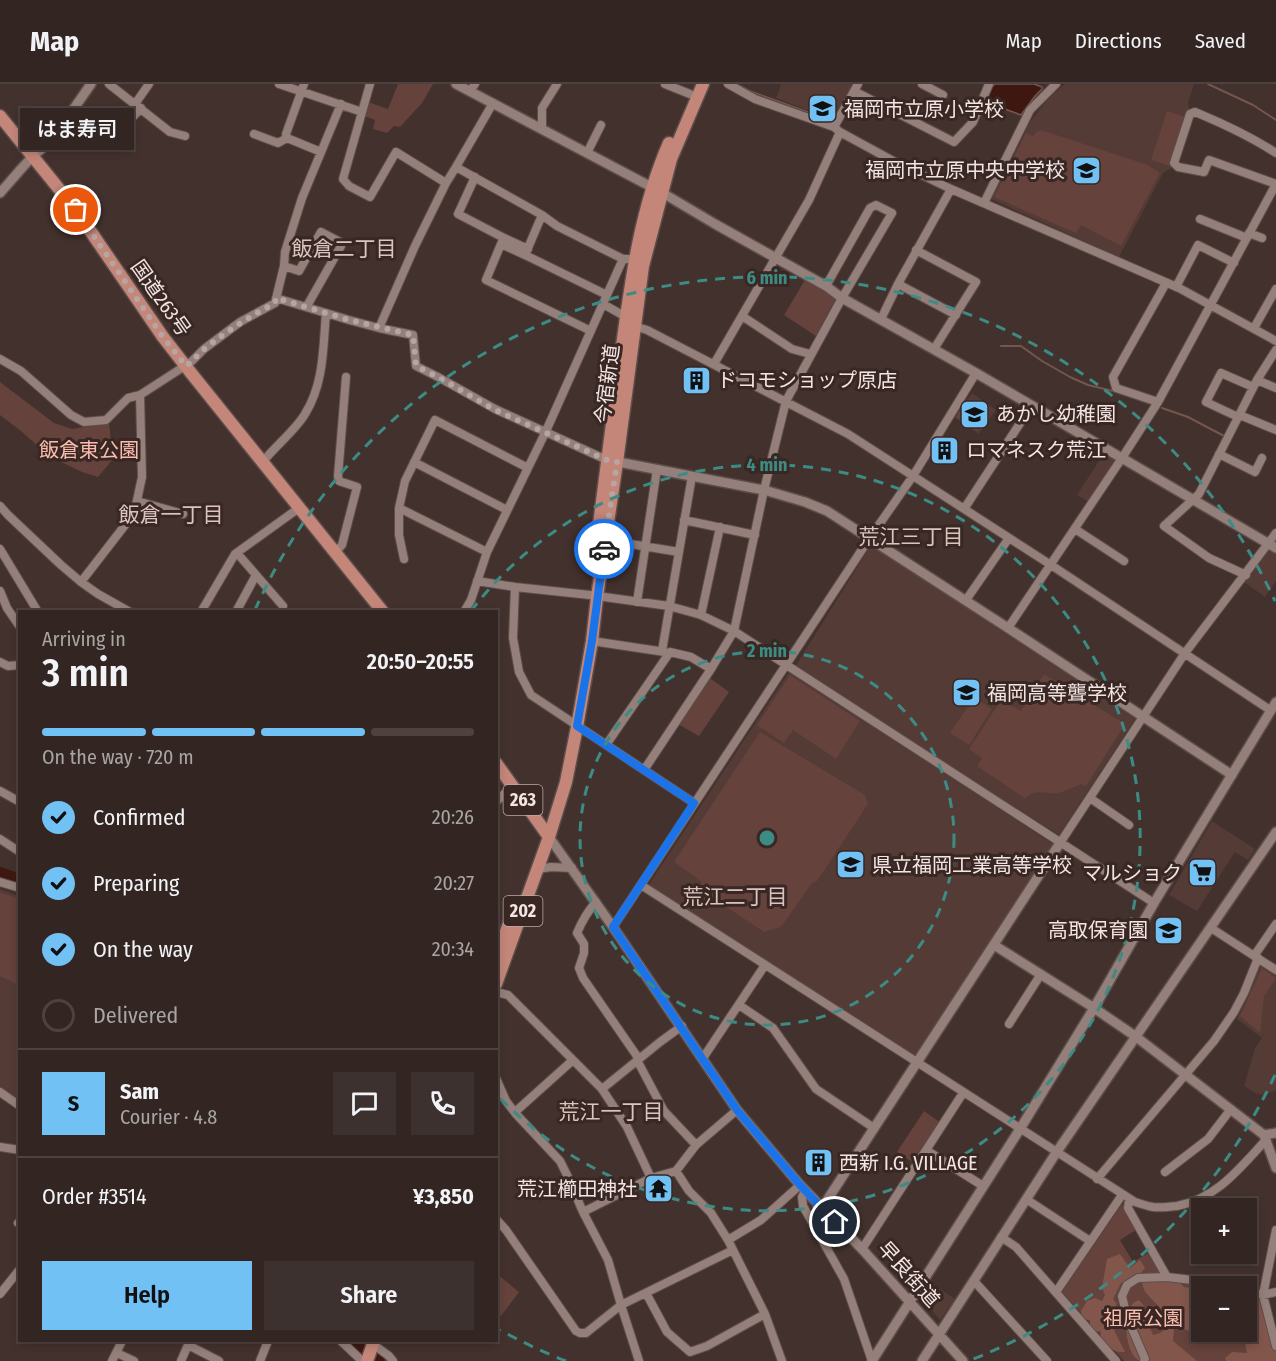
<!DOCTYPE html>
<meta charset="utf-8">
<style>
body{margin:0;font-family:"Fira Sans Condensed","Noto Sans JP",sans-serif;background:#3d312f;color:#f1f3f6;height:100vh;display:flex;flex-direction:column;font-size:22px;white-space:nowrap}
*{box-sizing:border-box;margin:0}
p{font-size:20px;color:#a8a5a5}
.icon{flex:none;width:33px;height:33px;fill:none;stroke:currentColor;stroke-width:2;stroke-linecap:round;stroke-linejoin:round}
.map{position:relative;flex:1;overflow:hidden}
.side{position:absolute;left:18px;top:526px;width:480px;height:732px;display:flex;flex-direction:column;background:#322522;border-radius:0px;box-shadow:0 3px 9px #0003,0 0 0 2px #4d4240}
.side>*{flex:none}
.buttons{position:absolute;left:1191px;top:1114px;display:grid;gap:12px}
.buttons a{display:grid;place-items:center;width:66px;height:66px;border-radius:0px;background:#322522;box-shadow:0 3px 9px #0003,0 0 0 2px #4d4240;font-size:30px}
.pin{position:absolute;display:grid;place-items:center;width:51px;height:51px;color:#fff;margin:-26px;border:3px solid #fff;border-radius:50%;box-shadow:0 2px 6px #0007}
.courier{position:absolute;display:grid;place-items:center;width:60px;height:60px;margin:-30px;border:4px solid #1a73e8;border-radius:50%;background:#fff;color:#222;box-shadow:0 2px 8px #0007}
.bubble{position:absolute;height:42px;border-radius:0px;background:#322522;box-shadow:0 3px 9px #0003,0 0 0 2px #4d4240;font-size:20px;font-weight:600;line-height:42px;text-align:center}
.headline em{font-style:normal;font-weight:600}
.headline div{display:flex;flex-direction:column-reverse}
.headline{display:flex;align-items:center;justify-content:space-between;height:102px;padding:0 24px}
h1{font-size:39px;font-weight:600;line-height:45px}
.bar{display:grid;grid-template-columns:repeat(4,1fr);gap:9px 6px;align-content:center;height:72px;padding:0 24px}
.bar i{height:8px;border-radius:4px;background:#4d4240}
.bar .on{background:#72c1f5}
.bar p{grid-column:span 4}
.line{display:flex;align-items:center;gap:15px;padding:0 24px;border-top:2px solid #4d4240}
.line div{flex:1}
.round{display:grid;place-items:center;flex:none;width:63px;height:63px;border-radius:0px;background:#3d312f}
ol{padding:0 24px;list-style:none}
li{display:flex;align-items:center;gap:18px;height:66px}
li p{margin-inline-start:auto}
li .icon{padding:6px;border-radius:50%;background:#72c1f5;color:#111;stroke-width:4}
li:last-child{color:#a8a5a5}
li i{width:33px;height:33px;border:3px solid #4d4240;border-radius:50%}
.action{display:flex;gap:12px;margin-top:auto;padding:12px 24px}
.action a{flex:1;height:69px;border-radius:0px;background:#72c1f5;color:#111;font-size:24px;font-weight:600;line-height:69px;text-align:center}
.action a+a{background:#3d312f;color:#f1f3f6}
header{display:flex;align-items:center;gap:36px;box-sizing:border-box;height:84px;padding:0 30px;background:#322522;border-bottom:2px solid #4d4240}
header strong{font-size:28px}
nav{display:flex;gap:33px;margin-inline-start:auto;font-size:21px}
.map>svg:first-child{display:block}
.built{fill:#543b36}
.green{fill:#65423b}
.forest{fill:#83564c}
.water{fill:#3e1810;stroke:#74564f;stroke-width:1.5}
.lines{fill:none;stroke-linecap:round;stroke-linejoin:round}
.stream{stroke:#74564f;stroke-width:2}
.river{stroke:#3e1810;stroke-width:14}
.minor-casing{stroke:#5d4e4b;stroke-width:10}
.tertiary-casing{stroke:#5d4e4b;stroke-width:12}
.trunk-casing{stroke:#5d4e4b;stroke-width:15}
.minor{stroke:#947f7a;stroke-width:8}
.tertiary{stroke:#947f7a;stroke-width:9}
.trunk{stroke:#c38678;stroke-width:12}
.done{stroke:#b5a6a3;stroke-width:6;stroke-dasharray:0 10.8}
.route{stroke:#1a73e8;stroke-width:8}
.ring{fill:none;stroke:#3c8c85;stroke-width:3;stroke-dasharray:10 8}
.labels{text-anchor:middle;dominant-baseline:central;stroke-width:6;stroke-linejoin:round;paint-order:stroke}
.shield{fill:#392723;stroke:#baaca9;stroke-width:1.5}
.shield-label{font-size:18px;font-weight:bold;fill:#f2e5e3}
.poi-label{font-size:20px;fill:#f2e5e3;stroke:#392723;text-anchor:start}
.street-label{font-size:20px;fill:#f2e5e3;stroke:#392723}
.park-label{font-size:20px;fill:#f9bcae;stroke:#392723}
.neighbourhood-label{font-size:21px;fill:#dbc4bf;stroke:#392723}
.centre{fill:#3c8c85;stroke:#392723;stroke-width:3}
.ring-label{font-size:18px;text-anchor:middle;font-weight:bold;fill:#3c8c85;stroke:#392723;stroke-width:6;stroke-linejoin:round;paint-order:stroke}
</style>
<header>
<strong>Map</strong>
<nav><a>Map</a><a>Directions</a><a>Saved</a></nav>
</header>
<div class="map">
<svg width="1276" height="1277" viewBox="0 0 1276 1277">
<rect width="100%" height="100%" fill="#43312d"/>
<path class="built" d="M779 0H855L834 36 776 14 781 1Z
M1065 0H1194L1188 19 1189 26 1171 84 1163 89 1119 173 991 115 1030 38 1048 15Z
M972 309 996 326 979 350 954 333Z
M1104 369 1114 376 1115 378 1089 418 1077 411Z
M871 461 1135 635 1059 751 795 583Z
M1272 465 1276 468V497L1265 513 1244 498 1269 466Z
M789 588 1053 760 915 974 648 802Z
M1212 737 1255 765 1248 776 1235 768 1197 827 1169 811Z
M0 805 19 812V1017L0 1003Z
M1261 881 1276 891V1006L1263 1011 1255 1009 1244 1002 1255 964 1262 954 1237 935 1259 883Z
M934 1201 955 1215 940 1236 929 1223 936 1212 930 1207Z"/>
<path class="green" d="M398 0H433L422 19 400 43 394 42 387 49 373 45 375 36 364 32 368 18 388 25Z
M1167 27 1185 33 1169 82 1151 76Z
M1041 46 1148 81 1160 89 1121 162 1081 141 1076 149 994 113 1026 49 1033 52 1036 48Z
M805 196 836 214 816 252 784 231Z
M0 298 54 339 72 345 109 339 113 375 98 393 82 388 49 372 21 347 0 331Z
M963 322 984 336 977 347 956 333Z
M1044 590 1125 640 1086 702 1081 700C1074 703 1066 707 1058 709 1046 711 1034 703 1026 715L977 682 982 674 969 665 1001 616 1021 627Z
M790 591 860 637 836 675 793 646 784 659 757 641Z
M707 592 729 608 699 652 676 639Z
M974 613 992 625 969 661 950 649Z
M760 648 865 711 868 720 817 797 812 799 781 843 764 848 698 804 702 798 674 778Z
M0 808 19 815V901L0 892Z
M1262 884 1276 894 1264 912 1260 949 1240 932Z
M924 1027 941 1039 914 1079 897 1068Z
M1122 1120 1136 1146 1120 1156 1133 1178 1148 1169 1165 1197 1210 1203H1202V1248H1246L1276 1277H1124L1062 1208Z
M496 1189 519 1208 501 1232 497 1229Z"/>
<path class="forest" d="M1120 1170 1130 1184 1140 1176 1145 1184 1140 1190H1134L1132 1194 1121 1199 1113 1215 1117 1220 1111 1230 1115 1236 1113 1244 1125 1268C1112 1269 1108 1262 1100 1254L1101 1247 1094 1248 1090 1245V1236L1082 1235 1081 1227 1087 1217 1095 1214 1102 1217 1105 1211 1102 1204 1107 1175Z
M1149 1189 1170 1190 1184 1203 1201 1205V1249L1192 1248 1164 1236 1161 1225 1145 1208 1141 1196Z
M1247 1207 1265 1216 1276 1249V1277H1226L1225 1274 1232 1268 1247 1269 1245 1257 1239 1251 1229 1254 1227 1250 1206 1256 1208 1248H1246Z
M1139 1216 1144 1222 1143 1226 1149 1231 1148 1239 1153 1251 1160 1249 1169 1242 1174 1246 1173 1257 1197 1277H1140C1138 1276 1134 1273 1133 1271 1126 1260 1123 1232 1131 1222 1133 1218 1135 1218 1139 1216Z"/>
<path class="water" d="M737 0 750 7 833 37 832 39 750 9 736 1Z
M995 0H1034L1042 3V5L1035 12 1021 31 986 18 992 3Z"/>
<g class="lines">
<path class="stream" d="M1208 0 1253 21 1276 36
M1001 262H1021L1042 277 1070 293 1088 301 1117 308 1151 320
M1162 324 1188 333 1224 352"/>
<path class="river" d="M0 790 20 797
M352 1257 377 1277"/>
<defs>
<path id="minor" d="M109 0 170 48 185 52
M279 0 362 28
M304 0 286 50 287 54 321 68
M370 0 343 95 349 102 370 113 396 68 446 99 456 83
M665 0 690 10
M728 0 755 15 834 43 840 48 895 78 951 105 1179 204 1276 257
M922 0 943 11
M470 7 475 0
M854 7 954 58 973 38 989 0
M493 19 456 83 542 131 557 142 623 175
M135 20 149 0
M61 43C74 48 88 48 102 49 109 50 115 53 122 52L130 36 141 24
M834 43 858 0
M542 45V24L557 0
M254 50 278 59 287 54
M587 69 601 41
M1276 69C1250 52 1224 40 1195 28L1190 30 1174 79 1178 83 1204 88 1209 76 1276 100
M475 93 458 130 504 154
M984 119 1030 26 1056 0
M1200 135 1247 154
M1249 149 1262 154
M501 160 486 196 591 247
M528 165 504 154 501 160 525 171 542 131
M916 166 976 198 934 265
M525 171 607 211
M284 182 285 168 302 114 341 20
M898 200 956 231
M1176 203 1198 161 1234 179
M276 214 349 236 379 244 413 251 416 282 438 293 495 325 607 376
M603 220 626 233
M742 232 792 265 810 270
M881 235 898 200 951 105
M634 242 647 246 848 350 1051 481 1270 626
M379 244 415 162 446 99
M1254 244 1276 205
M1276 266 1257 296 1276 304
M0 275 21 287 71 331 84 338 106 336 128 314 140 311
M714 280 809 116 840 48
M1253 303 1221 289 1206 318 1238 333 1242 332 1276 346
M1158 318 1116 304 1113 293 1166 199
M1219 370 1255 388 1262 374
M261 377 267 373C278 360 297 344 305 330 324 300 323 264 326 229
M414 378 507 426
M137 417 183 430
M0 422 8 431 61 481 81 498 98 510 130 528
M399 424V451L404 475
M964 425 1032 321
M684 436 755 451
M1075 445 1124 477
M606 456 679 468
M0 465 38 528
M335 468 342 461 357 403 339 397 338 392 346 293
M487 468 399 424 405 397 435 336 528 384
M237 469 283 522
M1246 491 1209 474 1164 442 1199 410 1257 296
M477 497 515 503 513 554 519 588 531 611 694 719
M81 498 129 436 136 421 142 393 140 311 191 278 204 265 240 238 275 219 284 182 299 187 321 148 340 158 341 162 307 222
M515 503 590 511 669 522 701 531 734 547 1154 819
M0 507 7 524 20 543
M966 516 1009 454
M637 518 657 385
M201 528 235 470 299 424
M236 528 256 491
M464 528 471 516 487 468 546 347 623 175H635
M701 531 720 443
M1008 544 1122 374 1158 318 1276 100
M592 557 665 568
M662 567 692 392
M0 578 8 582 20 581
M606 661 670 568 691 573 711 585
M644 686 711 585 734 547 764 406 786 317 842 214 892 129 876 121 870 124 826 202
M0 707 20 718
M1090 714 1129 741
M496 718 505 709 514 703
M0 755 20 768
M1060 759 1185 569 1276 449
M538 785 551 783 572 784
M0 798 20 804
M641 801 1135 1118C1141 1120 1147 1122 1153 1123 1161 1124 1169 1123 1177 1122 1216 1115 1239 1085 1265 1057
M596 818C587 828 582 837 577 849L584 860V869L579 884 583 894 639 975
M613 843 869 455 913 392 976 289
M1211 844 1276 886
M1254 872 1276 840
M496 908 508 911 602 1005 627 1043 651 1094 583 1128
M739 921 773 944 816 1005 874 1044
M1009 940 1041 890
M703 974 765 881
M637 976 664 1027 696 1061
M496 994 506 1017 516 1030 560 1077 567 1091 583 1128 608 1176 621 1221 639 1277
M602 1005 660 958 682 942
M0 1008 20 1022
M515 1028 573 976
M0 1063 20 1066
M926 1066 983 1102
M676 1087 689 1107 711 1129 728 1156
M1165 1088 1208 1055 1231 1025
M651 1094 676 1087 696 1061 737 1026
M1097 1095 1214 957 1234 928 1244 909 1258 874
M805 1107 802 1113 803 1122 844 1195 872 1277
M1026 1115 1090 1157
M1129 1115 1128 1124 1167 1193 1201 1197 1229 1203
M496 1135 506 1146 576 1247 580 1249H586L621 1221 733 1166
M18 1139 20 1137
M1276 1146 1263 1211 1276 1262
M1001 1153 1016 1163 1116 1277
M862 1165 963 1009
M974 1197 1047 1277
M1246 1207 1263 1211 1276 1208
M1056 1208 1122 1111
M646 1209 667 1248 690 1268 707 1262 765 1230 728 1156 761 1136 800 1101
M0 1210 20 1185
M765 1230 782 1277
M341 1257 360 1275
M370 1258 389 1272 393 1277
M117 1269 134 1277
M112 1277 122 1257
M181 1277 188 1261 219 1277
M260 1277 268 1257
M1144 1277 1145 1275 1127 1233 1122 1212 1127 1201 1138 1194 1167 1193"/>
<path id="tertiary" d="M456 0 661 108 715 140 826 202 842 214 976 289 1276 464
M0 109 21 85 33 72 45 62 61 43 91 0
M613 377 764 406 805 418 827 427 1008 544 1232 691
M549 753 613 843 737 1026 800 1101 862 1165 963 1277
M994 861 1091 922 1135 952 1264 1051 1276 1084
M1264 1051 1276 1049
M822 1124 1060 759
M872 1277 1020 1045 1094 924 1154 819 1276 618
M922 1277 1056 1069 1276 748"/>
<path id="trunk" d="M0 32 76 126 163 253 191 289 383 528
M595 472C603 407 612 342 620 277 630 203 639 127 669 59
M496 679 549 753
M496 875 515 823
M496 900 549 753 566 698 577 643 592 557 597 513 617 378 643 182 671 75 703 0
M367 1277 374 1257"/>
</defs>
<use href="#minor" class="minor-casing"/>
<use href="#tertiary" class="tertiary-casing"/>
<use href="#trunk" class="trunk-casing"/>
<use href="#minor" class="minor"/>
<use href="#tertiary" class="tertiary"/>
<use href="#trunk" class="trunk"/>
</g>
<g class="lines">
<path class="done" d="M76 126 163 253 186 282C194 276 199 269 207 263 228 246 251 232 275 219L276 214 349 236 413 251 416 282 438 293 495 326 607 376 617 378 604 465"/>
<path class="route" d="M604 465 592 557 577 642 694 719 613 843 737 1026 800 1101 835 1138"/>
</g>
<g class="ring">
<circle cx="767" cy="754" r="187"/>
<path d="M471 527A373 373 0 1 1 499 1013"/>
<path d="M1275 991A560 560 0 0 1 968 1277M566 1277A560 560 0 0 1 500 1246M255 526A560 560 0 0 1 1275 517"/>
</g>
<defs>
<symbol id="school-square" viewBox="-11 -11 22 22"><rect x="-9" y="-9" width="18" height="18" rx="4" fill="#72c1f5" stroke="#392723"/><path d="M0-5L7-2L0 1L-7-2ZM-4 1L0 2.5L4 1V4Q0 6-4 4Z" fill="#111"/></symbol>
<symbol id="building-square" viewBox="-11 -11 22 22"><rect x="-9" y="-9" width="18" height="18" rx="4" fill="#72c1f5" stroke="#392723"/><path d="M-4-6H4V6H1V3H-1V6H-4ZM-2.5-4.3h1.7v1.8h-1.7ZM.8-4.3h1.7v1.8H.8ZM-2.5-1h1.7V.8h-1.7ZM.8-1h1.7V.8H.8Z" fill="#111"/></symbol>
<symbol id="supermarket-square" viewBox="-11 -11 22 22"><rect x="-9" y="-9" width="18" height="18" rx="4" fill="#72c1f5" stroke="#392723"/><path d="M-6-5.5h2.5l.6 2H6L4.5 2H-2.5L-4.4-4H-6ZM-1.5 3.2a1.3 1.3 0 1 0 .1 0ZM3 3.2a1.3 1.3 0 1 0 .1 0Z" fill="#111"/></symbol>
<symbol id="temple-square" viewBox="-11 -11 22 22"><rect x="-9" y="-9" width="18" height="18" rx="4" fill="#72c1f5" stroke="#392723"/><path d="M0-6L5-2H3V0L6.5 2.5H4V6H1.5V3h-3V6H-4V2.5H-6.5L-3 0V-2H-5Z" fill="#111"/></symbol>
</defs>
<g fill-rule="evenodd">
<use href="#school-square" x="806" y="8" width="33" height="33"/>
<use href="#school-square" x="1070" y="70" width="33" height="33"/>
<use href="#building-square" x="680" y="280" width="33" height="33"/>
<use href="#school-square" x="958" y="314" width="33" height="33"/>
<use href="#building-square" x="928" y="350" width="33" height="33"/>
<use href="#school-square" x="950" y="592" width="33" height="33"/>
<use href="#school-square" x="834" y="764" width="33" height="33"/>
<use href="#supermarket-square" x="1186" y="772" width="33" height="33"/>
<use href="#school-square" x="1152" y="830" width="33" height="33"/>
<use href="#building-square" x="802" y="1062" width="33" height="33"/>
<use href="#temple-square" x="642" y="1088" width="33" height="33"/>
</g>
<g class="labels">
<g class="shield">
<rect x="503.5" y="701" width="39" height="30" rx="4.5"/>
<rect x="503.5" y="812" width="39" height="30" rx="4.5"/>
</g>
<g class="shield-label">
<text x="523" y="716">263</text>
<text x="523" y="827">202</text>
</g>
<g class="poi-label">
<text x="844" y="25">福岡市立原小学校</text>
<text x="1065" y="86" text-anchor="end">福岡市立原中央中学校</text>
<text x="717" y="296">ドコモショップ原店</text>
<text x="996" y="330">あかし幼稚園</text>
<text x="966" y="366">ロマネスク荒江</text>
<text x="987" y="609">福岡高等聾学校</text>
<text x="872" y="781">県立福岡工業高等学校</text>
<text x="1182" y="789" text-anchor="end">マルショク</text>
<text x="1148" y="846" text-anchor="end">高取保育園</text>
<text x="839" y="1079">西新 I.G. VILLAGE</text>
<text x="637" y="1105" text-anchor="end">荒江櫛田神社</text>
</g>
<g class="street-label">
<text transform="translate(161 214) rotate(55)">国道263号</text>
<text transform="translate(607 300) rotate(-83)">今宿新道</text>
<text transform="translate(909 1190) rotate(48)">早良街道</text>
</g>
<g class="park-label">
<text x="89" y="366">飯倉東公園</text>
<text x="1143" y="1234">祖原公園</text>
</g>
<g class="neighbourhood-label">
<text x="344" y="165">飯倉二丁目</text>
<text x="171" y="431">飯倉一丁目</text>
<text x="911" y="453">荒江三丁目</text>
<text x="735" y="813">荒江二丁目</text>
<text x="611" y="1028">荒江一丁目</text>
</g>
</g>
<circle cx="767" cy="754" r="9" class="centre"/>
<g class="ring-label">
<text x="767" y="200">6 min</text>
<text x="767" y="387">4 min</text>
<text x="767" y="573">2 min</text>
</g>
</svg>
<div class="buttons">
<a>+</a>
<a>−</a>
</div>
<div class="pin" style="left:76px;top:126px;background:#ea580c"><svg class="icon" aria-label="bag" viewBox="0 0 24 24"><path d="M5 8h14l-1 12H6zM9 8a3 3 0 0 1 6 0"/></svg></div>
<div class="pin" style="left:835px;top:1138px;background:#1f2937"><svg class="icon" aria-label="home" viewBox="0 0 24 24"><path d="M3 11l9-7 9 7M6 9v11h12V9"/></svg></div>
<div class="courier" style="left:604px;top:465px"><svg class="icon" aria-label="car" viewBox="0 0 24 24"><path d="M5 17H2v-5l4-1 3-4h7l3 4 3 1v5h-3M9 17h6M6 11h13"/><circle cx="7" cy="17" r="2"/><circle cx="17" cy="17" r="2"/></svg></div>
<div class="bubble" style="left:20px;top:24px;width:114px">はま寿司</div>
<section class="side">
<div class="headline"><div><h1>3 min</h1><p>Arriving in</p></div><em>20:50–20:55</em></div>
<div class="bar"><i class="on"></i><i class="on"></i><i class="on"></i><i></i><p>On the way · 720 m</p></div>
<ol>
<li><svg class="icon" aria-label="check" viewBox="0 0 24 24"><path d="M5 12l5 5 9-10"/></svg>Confirmed<p>20:26</p></li>
<li><svg class="icon" aria-label="check" viewBox="0 0 24 24"><path d="M5 12l5 5 9-10"/></svg>Preparing<p>20:27</p></li>
<li><svg class="icon" aria-label="check" viewBox="0 0 24 24"><path d="M5 12l5 5 9-10"/></svg>On the way<p>20:34</p></li>
<li><i></i>Delivered</li>
</ol>
<div class="line" style="height:108px"><b class="round" style="background:#72c1f5;color:#111">S</b><div><b>Sam</b><p>Courier · 4.8</p></div><a class="round"><svg class="icon" aria-label="chat" viewBox="0 0 24 24"><path d="M4 5h16v11H9l-5 4z"/></svg></a><a class="round"><svg class="icon" aria-label="phone" viewBox="0 0 24 24"><path d="M5 4h4l2 5-3 2q2 4 5 5l2-3 5 2v4C11 20 4 13 5 4z"/></svg></a></div>
<div class="line" style="height:78px"><div>Order #3514</div><b>¥3,850</b></div>
<div class="action"><a>Help</a><a>Share</a></div>
</section>
</div>
